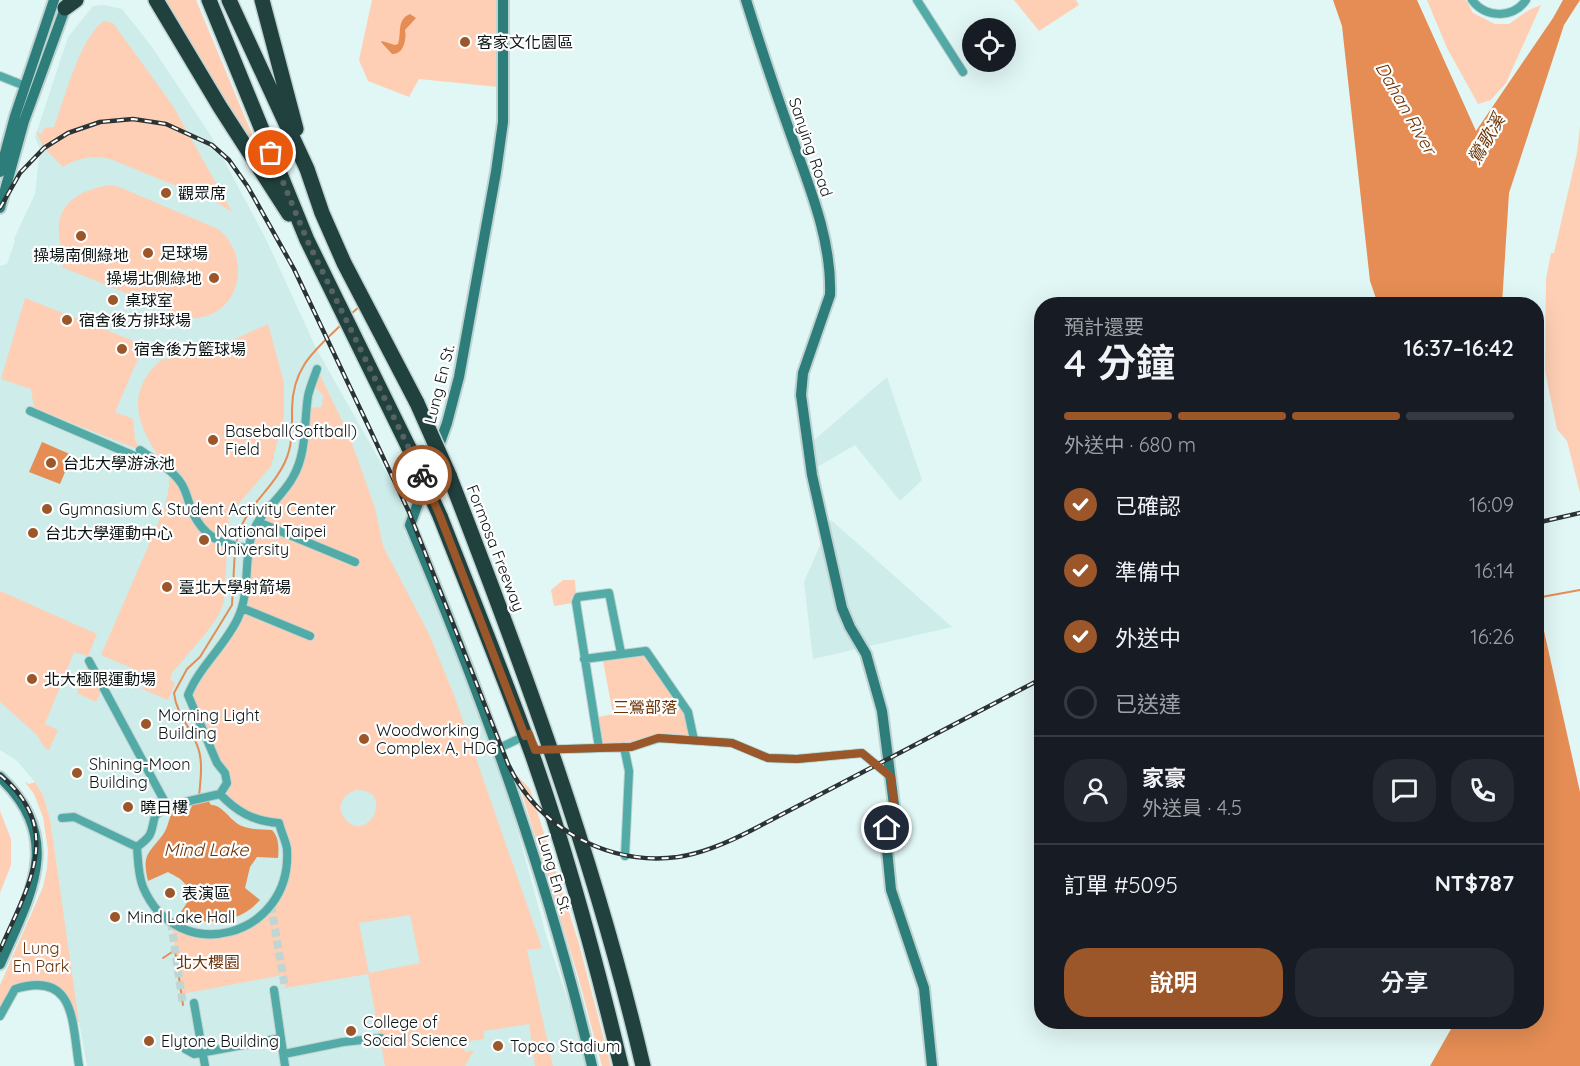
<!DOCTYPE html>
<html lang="zh-TW">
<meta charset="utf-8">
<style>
body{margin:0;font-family:Quicksand,"Noto Sans TC",sans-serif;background:#242831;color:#f1f3f6;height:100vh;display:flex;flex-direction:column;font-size:22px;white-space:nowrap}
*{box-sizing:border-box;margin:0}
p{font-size:20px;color:#9ea1a6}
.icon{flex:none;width:33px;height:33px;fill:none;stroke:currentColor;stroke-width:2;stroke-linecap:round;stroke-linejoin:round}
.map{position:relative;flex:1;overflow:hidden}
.side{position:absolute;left:1034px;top:297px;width:510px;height:732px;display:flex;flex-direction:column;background:#171b24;border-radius:24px;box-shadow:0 6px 24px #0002}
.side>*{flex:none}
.buttons{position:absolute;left:962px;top:18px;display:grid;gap:12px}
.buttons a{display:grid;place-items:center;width:54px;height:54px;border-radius:50%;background:#171b24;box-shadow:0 6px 24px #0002;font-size:30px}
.pin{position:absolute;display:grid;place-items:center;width:51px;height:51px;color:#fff;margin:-26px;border:3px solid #fff;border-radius:50%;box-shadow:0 2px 6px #0007}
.courier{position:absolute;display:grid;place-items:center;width:60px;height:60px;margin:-30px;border:4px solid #9b5729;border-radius:50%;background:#fff;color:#222;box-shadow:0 2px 8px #0007}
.head em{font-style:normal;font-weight:600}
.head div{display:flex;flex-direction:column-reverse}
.head{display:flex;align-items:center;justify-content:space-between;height:102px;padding:0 30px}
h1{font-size:39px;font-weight:600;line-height:45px}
.bar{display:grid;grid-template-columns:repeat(4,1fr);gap:9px 6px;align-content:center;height:72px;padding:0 30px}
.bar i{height:8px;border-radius:4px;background:#363941}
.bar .active{background:#9b5729}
.bar p{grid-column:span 4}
.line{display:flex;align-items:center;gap:15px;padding:0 30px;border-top:2px solid #363941}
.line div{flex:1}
.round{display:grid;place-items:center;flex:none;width:63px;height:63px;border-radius:24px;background:#242831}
ol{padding:0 30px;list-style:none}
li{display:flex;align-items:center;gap:18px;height:66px}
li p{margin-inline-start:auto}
li .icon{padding:6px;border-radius:50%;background:#9b5729;color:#fff;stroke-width:4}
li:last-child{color:#9ea1a6}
li i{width:33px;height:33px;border:3px solid #363941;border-radius:50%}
.action{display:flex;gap:12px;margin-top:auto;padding:12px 30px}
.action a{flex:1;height:69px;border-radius:24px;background:#9b5729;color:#fff;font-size:24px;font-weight:600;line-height:69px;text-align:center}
.action a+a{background:#242831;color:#f1f3f6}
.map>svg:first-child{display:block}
.built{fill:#cdecea}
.green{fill:#fecfb4;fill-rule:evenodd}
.water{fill:#e58d54}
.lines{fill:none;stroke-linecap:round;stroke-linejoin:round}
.stream{stroke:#e58d54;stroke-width:2}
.street-tunnel{stroke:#c1d5d3;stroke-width:8;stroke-dasharray:8 4;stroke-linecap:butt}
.street-casing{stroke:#bfd3d1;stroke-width:10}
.secondary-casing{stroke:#bfd3d1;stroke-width:14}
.highway-casing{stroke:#bfd3d1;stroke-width:18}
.street{stroke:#52aba7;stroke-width:8}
.secondary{stroke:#2d7e7b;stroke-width:10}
.highway{stroke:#21413f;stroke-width:15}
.rail-casing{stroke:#2b3434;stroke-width:4.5}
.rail{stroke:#fff;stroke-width:2;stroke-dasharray:7;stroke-linecap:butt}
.highway-bridge-casing{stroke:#bfd3d1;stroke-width:18;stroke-linecap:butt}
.highway-bridge{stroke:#21413f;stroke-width:15}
.done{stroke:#576363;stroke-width:6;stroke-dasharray:0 10.8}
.route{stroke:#9b5729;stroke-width:8}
.poi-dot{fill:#9b5729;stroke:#fff;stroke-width:2}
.labels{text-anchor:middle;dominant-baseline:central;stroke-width:4.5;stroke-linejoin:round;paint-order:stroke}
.poi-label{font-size:16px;fill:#0d1414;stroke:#fff;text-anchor:start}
.street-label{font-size:16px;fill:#0d1414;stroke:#fff}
.park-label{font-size:16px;fill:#6a3204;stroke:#fff}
.water-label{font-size:18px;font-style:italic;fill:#6c3406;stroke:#fff}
</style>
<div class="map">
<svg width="1580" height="1066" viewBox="0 0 1580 1066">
<rect width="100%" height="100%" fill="#e1f7f5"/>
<path class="built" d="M104 5 122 9 152 47 211 136 266 239 316 348 411 516 404 531 457 650 514 818 547 938 577 1028 585 1066H87L73 989 50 819 43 795 35 782 16 760 0 750V266L7 264 15 241 14 239 35 194 40 149 35 137 68 37 93 6Z
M887 377 922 480 900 501 855 445 817 467 813 441Z
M831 520 952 627 813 659 804 582Z"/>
<path class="green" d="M161 0H196L259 151Z
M372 0H497L498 87 419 79 409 97 368 81 359 60Z
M1014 0H1076L1079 5 1039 31Z
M1427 0H1466L1473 13 1495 24H1509L1529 10 1541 5 1506 83 1491 100 1478 104 1447 48Z
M104 21 113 23 173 106 232 212 216 202 110 159C92 155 78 158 63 167L44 148 36 132 42 134 44 128 54 127C65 98 79 39 104 21Z
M1580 126V493L1567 441 1557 429 1545 371 1546 279 1551 253H1554L1577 153Z
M110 185 119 187 218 229C256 260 237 322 187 318L62 267 65 259C48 215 66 192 110 185Z
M25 298 144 345 115 412 133 419 135 440 140 450 34 408 31 389 1 379Z
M268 324 284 383V417L271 466 229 515 224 602 218 616 206 633 172 673 170 680 175 683 168 700 142 689 148 675 101 655 164 510C167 497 172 482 167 469 164 461 156 453 152 446 132 411 132 386 162 359L197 356Z
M317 369 349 435 375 508 383 546 429 634 454 695 542 948 527 950 553 1066H535L529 1024 484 1031V1039L463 1042 465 1052 474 1050 465 1066H385L368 974 285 988 283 975 182 994 171 922 202 934 247 926 278 895 287 847 279 823 260 821 220 794 227 783 188 695 238 618 251 537 294 476 307 408 322 407 323 395 312 384ZM356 790C397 789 367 846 345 819 335 807 343 794 356 790ZM410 915 420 963 369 973 359 923Z
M563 580H575L576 595 573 603 554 606 551 590Z
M0 591 97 634 88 656 74 652 45 724 58 730 49 750 44 747 37 735 0 702Z
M641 650 688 712 694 740 659 738 631 747 599 748 594 718 613 714 602 656Z
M89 661 103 686 96 702 77 693Z
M516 774 530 789 579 944 611 1066H602L578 976Z
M25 782 29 784 35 782 43 795 50 819 79 1022 72 1023 68 1005 43 985 15 989 0 1016V985L43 887 47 868 48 850 43 817 34 794Z
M0 811 11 839V865L0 893Z"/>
<path class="water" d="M1333 0H1417L1476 131 1553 18 1563 0H1580L1564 25 1509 193 1502 304H1378L1370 281 1342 26Z
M410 14 416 18 405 30C407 40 403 55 392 54L381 42 382 41 395 45 398 44C402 33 396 20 410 14Z
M42 442 72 455 60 484 29 472Z
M1536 595 1580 792V1066H1430L1455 1022H1536Z
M208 800 211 805C222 804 231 822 242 826 251 830 262 829 272 830 279 837 279 848 278 858L257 857 250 867 245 888 260 900C240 923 206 927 179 915L190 898C187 893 188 888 185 884 181 878 173 875 168 872L148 881C141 853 150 853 164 833 168 827 169 818 173 810L180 809 181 804 185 806 186 809 190 810 192 806 186 803Z"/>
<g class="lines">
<path class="stream" d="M351 314 360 306
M236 544C243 506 271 493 285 462 293 445 292 427 292 408 293 367 314 351 341 325
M1536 598 1580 590
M199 798C200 781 204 762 197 745 190 727 176 713 174 693L187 669 200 657 232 605 235 549
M163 958 175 950 183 1005"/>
<path class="street-tunnel" d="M271 905 285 988
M171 922 183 1005"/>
<defs>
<path id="street" d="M917 0 963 72
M1472 0C1485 18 1513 19 1526 0
M0 76 25 86
M30 411 137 457 146 458 140 450C154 460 172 469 181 483 186 490 188 500 191 509 204 539 220 543 250 549
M258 522 355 562
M242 608 310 636
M584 659 646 651 688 712 694 740
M89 661 167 806
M533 744 535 750 631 747 659 738 732 743 768 758 797 759 862 753 891 777
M624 747 629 771 625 856
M599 748 576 602 578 597 609 593 621 653
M497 749 527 735
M220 794 227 783 225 773 217 763 188 695C199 667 225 646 238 618 250 592 244 564 251 537 258 513 282 498 293 477 307 453 304 422 308 396 310 387 314 378 317 369
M220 794C237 812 253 821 279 823 281 832 286 841 287 849 293 938 177 968 143 887 138 875 138 860 137 847 154 834 150 834 155 816L167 806Z
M62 818 74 817 137 847
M274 990 285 1066
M194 1003 205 1066
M0 1016 15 989C76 970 72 1023 79 1066
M185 1049 194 1054 281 1038
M284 1054 343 1042 381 1038"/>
<path id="secondary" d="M503 0V122L496 172 459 377 447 423 410 525C484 700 549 880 592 1066
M746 0C760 45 775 91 791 135 809 186 832 240 830 295L803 373 801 395 812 475 842 608 850 627 866 654 882 711 894 805 887 828 886 840 891 890 924 988 932 1066
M0 172 15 116 54 0
M0 208 24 121 67 3
M0 777C65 839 30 895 0 964"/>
<path id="highway" d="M156 0 220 107 289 214
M209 0 307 240 409 448
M229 0 307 169 322 213 344 263 417 403
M262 0 296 129
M65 8 76 0
M449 475C524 668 596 864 643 1066
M440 516C471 595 503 674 532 754 568 856 596 961 621 1066"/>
</defs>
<use href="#street" class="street-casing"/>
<use href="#secondary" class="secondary-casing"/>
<use href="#highway" class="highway-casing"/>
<use href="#street" class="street"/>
<use href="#secondary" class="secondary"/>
<use href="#highway" class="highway"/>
<defs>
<path id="rail" d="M0 208 20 173 44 148 68 133 100 122 133 119 166 124 212 145 229 160 248 187 294 269 409 512 508 764C538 828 608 866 678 857 704 853 729 842 752 830L1041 679
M1536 523 1580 513
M0 775C66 829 27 888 0 950"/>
</defs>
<use href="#rail" class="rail-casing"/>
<use href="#rail" class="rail"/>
<defs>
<path id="highway-bridge" d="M417 403 449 475
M409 448 440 516"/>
</defs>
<use href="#highway-bridge" class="highway-bridge-casing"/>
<use href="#highway-bridge" class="highway-bridge"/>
</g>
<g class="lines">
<path class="done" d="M271 153 307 240 422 475"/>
<path class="route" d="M422 475 440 516 525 736 529 734 535 750 631 747 658 738 732 743 768 758 797 759 862 753 891 777 894 805 887 828"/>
</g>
<g class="poi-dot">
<circle cx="465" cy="42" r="6"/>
<circle cx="166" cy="193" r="6"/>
<circle cx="81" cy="236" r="6"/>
<circle cx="148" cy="253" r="6"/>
<circle cx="214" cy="278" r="6"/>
<circle cx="113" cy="300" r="6"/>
<circle cx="67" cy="320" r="6"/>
<circle cx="122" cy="349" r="6"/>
<circle cx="213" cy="440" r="6"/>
<circle cx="51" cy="463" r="6"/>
<circle cx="47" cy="509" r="6"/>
<circle cx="33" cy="533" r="6"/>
<circle cx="204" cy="540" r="6"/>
<circle cx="167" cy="587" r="6"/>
<circle cx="32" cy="679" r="6"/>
<circle cx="146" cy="724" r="6"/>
<circle cx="364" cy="739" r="6"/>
<circle cx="77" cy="773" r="6"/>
<circle cx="128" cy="807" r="6"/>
<circle cx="170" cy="893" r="6"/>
<circle cx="115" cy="917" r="6"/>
<circle cx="351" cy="1031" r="6"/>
<circle cx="149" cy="1041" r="6"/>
<circle cx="498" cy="1046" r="6"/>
</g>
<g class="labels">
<g class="poi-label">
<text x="477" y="42">客家文化園區</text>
<text x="178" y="193">觀眾席</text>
<text x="160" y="253">足球場</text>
<text x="81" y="255" text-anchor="middle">操場南側綠地</text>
<text x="202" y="278" text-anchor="end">操場北側綠地</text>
<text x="125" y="300">桌球室</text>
<text x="79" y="320">宿舍後方排球場</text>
<text x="134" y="349">宿舍後方籃球場</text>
<text x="225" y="431">Baseball(Softball)<tspan x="225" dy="18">Field</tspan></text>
<text x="63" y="463">台北大學游泳池</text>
<text x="59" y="509">Gymnasium &amp; Student Activity Center</text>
<text x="216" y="531">National Taipei<tspan x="216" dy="18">University</tspan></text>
<text x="45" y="533">台北大學運動中心</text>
<text x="179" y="587">臺北大學射箭場</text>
<text x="44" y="679">北大極限運動場</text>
<text x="158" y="715">Morning Light<tspan x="158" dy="18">Building</tspan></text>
<text x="376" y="730">Woodworking<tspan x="376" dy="18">Complex A, HDG</tspan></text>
<text x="89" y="764">Shining-Moon<tspan x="89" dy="18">Building</tspan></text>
<text x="140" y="807">曉日樓</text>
<text x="182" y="893">表演區</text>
<text x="127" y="917">Mind Lake Hall</text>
<text x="363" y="1022">College of<tspan x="363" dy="18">Social Science</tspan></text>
<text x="161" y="1041">Elytone Building</text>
<text x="510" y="1046">Topco Stadium</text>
</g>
<g class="street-label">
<text transform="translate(811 147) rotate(71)">Sanying Road</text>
<text transform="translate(439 384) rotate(-76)">Lung En St.</text>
<text transform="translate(496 548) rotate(69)">Formosa Freeway</text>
<text transform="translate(555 874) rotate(73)">Lung En St.</text>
</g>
<g class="park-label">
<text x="645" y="707">三鶯部落</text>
<text x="41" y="948">Lung<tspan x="41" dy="18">En Park</tspan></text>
<text x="208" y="962">北大櫻園</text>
</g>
<g class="water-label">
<text transform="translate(1406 108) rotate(60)">Dahan River</text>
<text transform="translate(1486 139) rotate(-60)">鶯歌溪</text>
<text x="206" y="849">Mind Lake</text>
</g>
</g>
</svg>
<div class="buttons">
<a><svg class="icon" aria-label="locate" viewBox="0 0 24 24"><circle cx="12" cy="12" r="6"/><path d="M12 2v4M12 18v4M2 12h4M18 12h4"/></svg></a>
</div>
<div class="pin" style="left:271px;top:153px;background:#ea580c"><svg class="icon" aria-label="bag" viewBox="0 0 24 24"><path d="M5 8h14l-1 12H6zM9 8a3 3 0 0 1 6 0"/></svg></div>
<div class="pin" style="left:887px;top:828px;background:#1f2937"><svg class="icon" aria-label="home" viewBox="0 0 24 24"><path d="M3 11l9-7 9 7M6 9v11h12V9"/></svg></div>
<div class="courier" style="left:422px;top:475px"><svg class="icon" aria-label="bike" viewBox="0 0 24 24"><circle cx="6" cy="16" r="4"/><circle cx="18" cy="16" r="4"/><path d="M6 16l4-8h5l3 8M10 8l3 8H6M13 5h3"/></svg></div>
<section class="side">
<div class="head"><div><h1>4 分鐘</h1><p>預計還要</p></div><em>16:37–16:42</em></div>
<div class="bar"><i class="active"></i><i class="active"></i><i class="active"></i><i></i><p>外送中 · 680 m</p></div>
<ol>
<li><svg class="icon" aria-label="check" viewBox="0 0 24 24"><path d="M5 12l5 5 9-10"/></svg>已確認<p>16:09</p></li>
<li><svg class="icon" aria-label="check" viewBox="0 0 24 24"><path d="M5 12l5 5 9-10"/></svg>準備中<p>16:14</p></li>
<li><svg class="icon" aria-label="check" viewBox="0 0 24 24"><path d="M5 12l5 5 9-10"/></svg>外送中<p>16:26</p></li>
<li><i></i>已送達</li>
</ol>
<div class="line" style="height:108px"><a class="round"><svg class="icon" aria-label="person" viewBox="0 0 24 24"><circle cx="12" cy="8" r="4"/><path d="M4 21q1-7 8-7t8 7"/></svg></a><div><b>家豪</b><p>外送員 · 4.5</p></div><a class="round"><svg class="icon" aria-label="chat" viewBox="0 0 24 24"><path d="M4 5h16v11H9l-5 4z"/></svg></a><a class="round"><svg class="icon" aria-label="phone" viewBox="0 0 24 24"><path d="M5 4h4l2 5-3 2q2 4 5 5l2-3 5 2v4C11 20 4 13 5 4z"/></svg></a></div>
<div class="line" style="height:78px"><div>訂單 #5095</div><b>NT$787</b></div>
<div class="action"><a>說明</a><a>分享</a></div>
</section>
</div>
